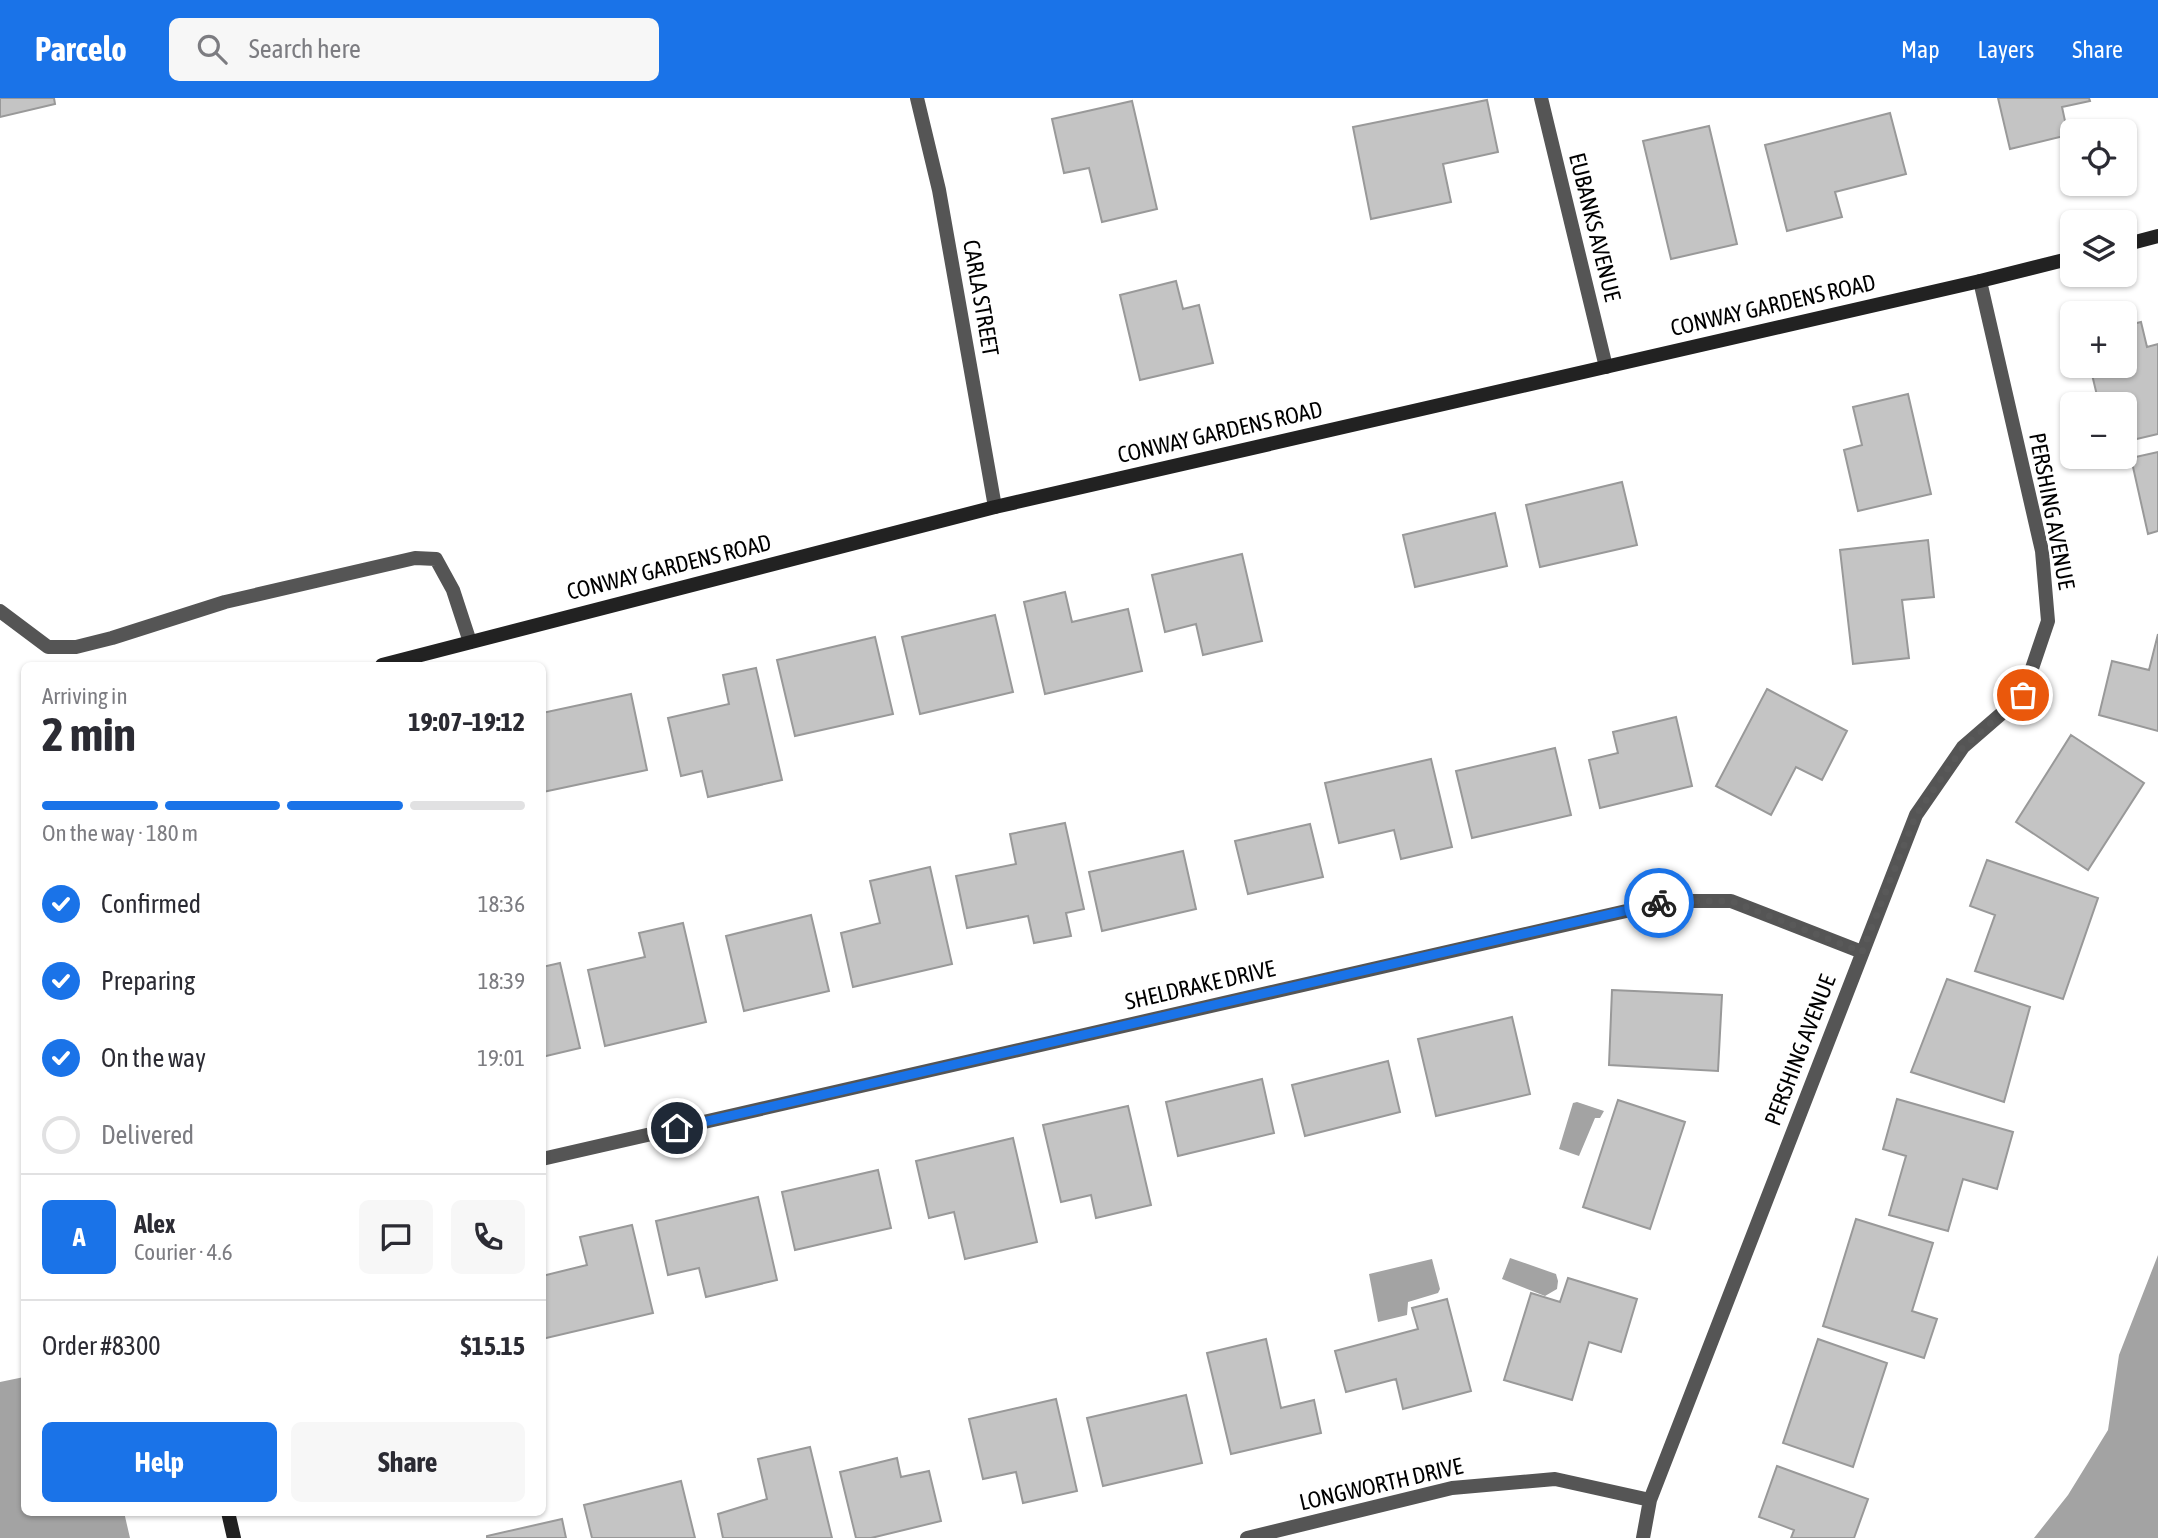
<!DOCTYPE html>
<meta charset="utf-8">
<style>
body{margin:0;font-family:"Asap Condensed",sans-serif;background:#f7f7f7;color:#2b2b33;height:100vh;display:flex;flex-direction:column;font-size:26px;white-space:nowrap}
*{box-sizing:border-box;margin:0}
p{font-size:23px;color:#7c7c81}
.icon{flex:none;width:38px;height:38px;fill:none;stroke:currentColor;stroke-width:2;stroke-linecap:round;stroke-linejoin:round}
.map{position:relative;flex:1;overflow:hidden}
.panel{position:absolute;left:21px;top:564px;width:525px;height:854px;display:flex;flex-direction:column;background:#fff;border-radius:10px;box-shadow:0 2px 5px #0004}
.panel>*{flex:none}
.controls{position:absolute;left:2060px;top:21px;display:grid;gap:14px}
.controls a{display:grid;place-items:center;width:77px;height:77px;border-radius:10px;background:#fff;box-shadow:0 2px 5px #0004;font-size:35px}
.pin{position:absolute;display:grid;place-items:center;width:60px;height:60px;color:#fff;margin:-30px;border:4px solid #fff;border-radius:50%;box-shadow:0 2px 7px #0007}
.courier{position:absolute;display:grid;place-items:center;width:70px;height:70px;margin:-35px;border:5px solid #1a73e8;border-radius:50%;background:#fff;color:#222;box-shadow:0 2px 9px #0007}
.overview em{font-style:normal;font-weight:700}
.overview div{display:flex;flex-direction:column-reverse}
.overview{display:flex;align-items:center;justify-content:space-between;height:119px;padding:0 21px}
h1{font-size:46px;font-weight:700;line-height:52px}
.bar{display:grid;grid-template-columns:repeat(4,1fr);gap:10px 7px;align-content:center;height:84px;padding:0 21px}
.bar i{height:9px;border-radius:5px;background:#e1e1e2}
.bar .active{background:#1a73e8}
.bar p{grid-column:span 4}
.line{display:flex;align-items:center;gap:18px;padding:0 21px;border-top:2px solid #e1e1e2}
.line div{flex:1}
.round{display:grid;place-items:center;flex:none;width:74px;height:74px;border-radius:10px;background:#f7f7f7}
ol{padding:0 21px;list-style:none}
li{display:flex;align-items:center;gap:21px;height:77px}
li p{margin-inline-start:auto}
li .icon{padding:7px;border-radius:50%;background:#1a73e8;color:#fff;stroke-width:4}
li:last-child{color:#7c7c81}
li i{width:38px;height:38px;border:4px solid #e1e1e2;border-radius:50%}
.button{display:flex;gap:14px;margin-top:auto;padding:14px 21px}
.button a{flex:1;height:80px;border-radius:10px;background:#1a73e8;color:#fff;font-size:28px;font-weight:700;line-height:80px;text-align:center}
.button a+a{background:#f7f7f7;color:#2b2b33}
header{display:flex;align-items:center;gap:42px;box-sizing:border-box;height:98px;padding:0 35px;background:#1a73e8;color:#fff}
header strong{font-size:33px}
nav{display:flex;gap:38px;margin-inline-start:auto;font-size:24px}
.search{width:490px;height:63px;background:#f7f7f7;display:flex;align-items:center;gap:18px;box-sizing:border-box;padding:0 24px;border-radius:10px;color:#7c7c81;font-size:26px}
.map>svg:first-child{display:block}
.water{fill:#a3a3a3}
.building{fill:#c4c4c4;stroke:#999;stroke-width:2}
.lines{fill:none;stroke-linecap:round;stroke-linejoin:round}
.lane{stroke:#555;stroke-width:14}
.street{stroke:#555;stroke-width:14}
.secondary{stroke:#222;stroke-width:14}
.done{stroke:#595959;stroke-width:7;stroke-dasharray:0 12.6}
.route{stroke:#1a73e8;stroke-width:9}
.labels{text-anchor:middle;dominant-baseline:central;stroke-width:6;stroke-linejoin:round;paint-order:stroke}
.street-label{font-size:23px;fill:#000;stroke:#fff}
</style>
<header>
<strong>Parcelo</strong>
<div class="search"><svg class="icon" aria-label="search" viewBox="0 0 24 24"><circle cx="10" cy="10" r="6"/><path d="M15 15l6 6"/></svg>Search here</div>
<nav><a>Map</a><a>Layers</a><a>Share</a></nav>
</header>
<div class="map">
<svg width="2158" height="1440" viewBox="0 0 2158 1440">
<rect width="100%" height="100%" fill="#fff"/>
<path class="water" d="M1577 1004 1604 1013 1600 1020H1595L1579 1058 1559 1051 1573 1005Z
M2158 1157V1440H2034L2068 1397 2108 1332 2119 1257Z
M1510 1160 1556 1176 1558 1183 1557 1191 1545 1198 1502 1181Z
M1432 1161 1440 1191 1438 1195 1408 1204 1407 1217 1378 1224 1369 1176Z
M24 1279V1414H124L130 1440H0V1284Z"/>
<path class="building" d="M0 0H54L55 6 0 19Z
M1998 0H2089L2090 3 2062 9 2068 37 2010 51Z
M1487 2 1498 54 1443 66 1451 104 1371 121 1353 29Z
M1132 3 1157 111 1102 124 1089 70 1064 75 1052 21Z
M1890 15 1906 76 1835 94 1842 119 1787 133 1765 47Z
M1709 28 1737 146 1671 161 1643 43Z
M1176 183 1183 211 1199 207 1213 265 1140 282 1120 197Z
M2141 224 2147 249 2158 246V336L2124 344V306H2099L2090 268H2124V228Z
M1908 296 1931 396 1858 413 1844 352 1862 347 1853 309Z
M2158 354V433L2148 436 2131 360Z
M1622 384 1637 447 1540 469 1526 407Z
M1495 415 1507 468 1415 489 1403 437Z
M1928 442 1934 499 1902 502 1909 560 1853 566 1840 452Z
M1242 456 1262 543 1203 557 1196 526 1165 534 1152 477Z
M1065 494 1072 524 1128 511 1142 573 1045 596 1024 504Z
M995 517 1013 594 920 616 902 539Z
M2158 536V633L2099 617 2112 563 2149 572Z
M875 539 893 616 795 638 777 562Z
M756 570 782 682 708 699 702 673 681 678 668 620 729 606 723 577Z
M1767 591 1847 633 1822 682 1796 669 1771 717 1716 688Z
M631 596 647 672 543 694 542 615Z
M1676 619 1692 688 1600 710 1589 662 1618 655 1613 634Z
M2071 637 2144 685 2088 772 2016 724Z
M1555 650 1571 717 1472 740 1456 673Z
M1431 661 1452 749 1401 761 1394 732 1339 745 1325 685Z
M1065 725 1084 811 1066 815 1071 838 1034 845 1028 818 967 830 956 778 1016 766 1010 736Z
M1310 726 1323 779 1248 796 1235 743Z
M1183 753 1196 811 1102 833 1089 774Z
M1987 762 2098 800 2063 901 1975 873 1995 817 1970 808Z
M930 769 952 866 853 889 841 835 880 825 870 783Z
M811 817 829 893 744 913 726 838Z
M683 825 706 924 605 948 588 872 645 859 639 835Z
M560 865 580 950 542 959V869Z
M1947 881 2030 909 2004 1004 1911 974Z
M1612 892 1722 897 1718 973 1609 967Z
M1512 919 1530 996 1436 1018 1418 941Z
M1388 963 1400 1014 1305 1038 1292 987Z
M1262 981 1274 1035 1178 1058 1166 1004Z
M1897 1001 2013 1034 1997 1091 1963 1081 1948 1133 1889 1117 1906 1058 1883 1051Z
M1618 1002 1685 1024 1650 1131 1583 1109Z
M1128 1008 1151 1107 1096 1120 1091 1097 1061 1104 1043 1027Z
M1013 1040 1037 1144 965 1161 954 1114 929 1120 916 1063Z
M878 1072 891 1130 795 1152 782 1094Z
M758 1099 777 1182 706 1199 699 1170 668 1177 656 1123Z
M1856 1121 1933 1145 1912 1213 1937 1221 1924 1260 1823 1228Z
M632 1127 653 1215 542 1241V1178L587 1167 580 1139Z
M1568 1180 1637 1201 1621 1254 1589 1244 1572 1302 1504 1282 1531 1195 1560 1204Z
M1447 1201 1471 1293 1403 1311 1396 1281 1346 1294 1335 1253 1418 1231 1412 1210Z
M1266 1241 1281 1310 1314 1302 1321 1335 1231 1356 1207 1255Z
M1818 1241 1887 1265 1853 1369 1783 1345Z
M1186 1297 1202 1365 1103 1388 1087 1320Z
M1056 1301 1077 1393 1023 1405 1016 1374 983 1381 969 1321Z
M810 1349 832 1440H723L718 1416 767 1401 758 1361Z
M897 1360 901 1379 929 1373 941 1423 871 1440H856L840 1374Z
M1777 1368 1868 1401 1854 1440H1791L1794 1432 1759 1419Z
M681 1383 695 1440H592L584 1407Z
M562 1421 566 1440H487V1438Z"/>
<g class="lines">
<path class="lane" d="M0 513 48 549H76L112 540 225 504 415 460 436 461 453 492 470 544"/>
<path class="street" d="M917 0 939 92 995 409
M1541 0 1606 269
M542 1061 1670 803H1731L1862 854
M1247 1440 1452 1390 1555 1381 1650 1402
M1643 1440 1650 1402 1916 717 1963 649 2023 597 2048 523 2042 453 1980 183"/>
<path class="secondary" d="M2124 147 2158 138
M382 567 995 409 1980 183 2072 160
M228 1414 234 1440"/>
</g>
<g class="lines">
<path class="done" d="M1659 805 1670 803H1731L1862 854 1916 717 1963 649 2023 597"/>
<path class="route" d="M677 1030 1659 805"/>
</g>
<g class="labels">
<g class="street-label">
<text transform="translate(1595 129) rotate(76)">EUBANKS AVENUE</text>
<text transform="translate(981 200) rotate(80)">CARLA STREET</text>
<text transform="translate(1773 207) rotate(-13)">CONWAY GARDENS ROAD</text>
<text transform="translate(1220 334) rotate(-13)">CONWAY GARDENS ROAD</text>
<text transform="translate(2052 413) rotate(79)">PERSHING AVENUE</text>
<text transform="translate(669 469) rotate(-14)">CONWAY GARDENS ROAD</text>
<text transform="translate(1200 887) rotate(-13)">SHELDRAKE DRIVE</text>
<text transform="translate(1800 952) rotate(-69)">PERSHING AVENUE</text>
<text transform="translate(1381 1386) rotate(-13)">LONGWORTH DRIVE</text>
</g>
</g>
</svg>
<div class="controls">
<a><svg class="icon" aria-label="locate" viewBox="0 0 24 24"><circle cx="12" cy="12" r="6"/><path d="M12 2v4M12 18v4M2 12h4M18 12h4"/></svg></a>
<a><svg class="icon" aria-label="layers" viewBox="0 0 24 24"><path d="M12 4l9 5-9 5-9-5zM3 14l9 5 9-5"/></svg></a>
<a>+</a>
<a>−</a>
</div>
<div class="pin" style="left:2023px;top:597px;background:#ea580c"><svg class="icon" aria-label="bag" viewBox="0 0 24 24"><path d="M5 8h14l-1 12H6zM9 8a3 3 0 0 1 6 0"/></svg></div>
<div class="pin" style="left:677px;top:1030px;background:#1f2937"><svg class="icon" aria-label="home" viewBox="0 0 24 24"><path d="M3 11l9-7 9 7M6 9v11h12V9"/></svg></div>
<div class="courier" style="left:1659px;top:805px"><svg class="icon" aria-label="bike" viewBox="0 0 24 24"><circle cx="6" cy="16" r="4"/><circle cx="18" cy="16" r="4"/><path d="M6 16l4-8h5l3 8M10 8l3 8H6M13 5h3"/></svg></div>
<section class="panel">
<div class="overview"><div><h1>2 min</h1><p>Arriving in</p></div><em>19:07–19:12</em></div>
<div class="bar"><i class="active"></i><i class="active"></i><i class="active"></i><i></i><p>On the way · 180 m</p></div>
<ol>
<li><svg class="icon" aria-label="check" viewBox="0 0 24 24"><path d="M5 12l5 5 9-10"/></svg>Confirmed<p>18:36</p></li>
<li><svg class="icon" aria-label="check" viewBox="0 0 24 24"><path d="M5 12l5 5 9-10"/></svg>Preparing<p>18:39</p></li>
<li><svg class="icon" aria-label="check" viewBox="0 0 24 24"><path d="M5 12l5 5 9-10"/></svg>On the way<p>19:01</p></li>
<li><i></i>Delivered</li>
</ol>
<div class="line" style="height:126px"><b class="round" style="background:#1a73e8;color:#fff">A</b><div><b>Alex</b><p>Courier · 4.6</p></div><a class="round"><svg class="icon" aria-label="chat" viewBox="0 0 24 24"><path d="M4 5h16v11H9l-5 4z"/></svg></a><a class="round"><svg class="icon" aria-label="phone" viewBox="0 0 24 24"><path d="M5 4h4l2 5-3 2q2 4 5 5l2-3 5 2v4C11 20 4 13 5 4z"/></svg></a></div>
<div class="line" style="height:91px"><div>Order #8300</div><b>$15.15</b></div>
<div class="button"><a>Help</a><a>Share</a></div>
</section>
</div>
